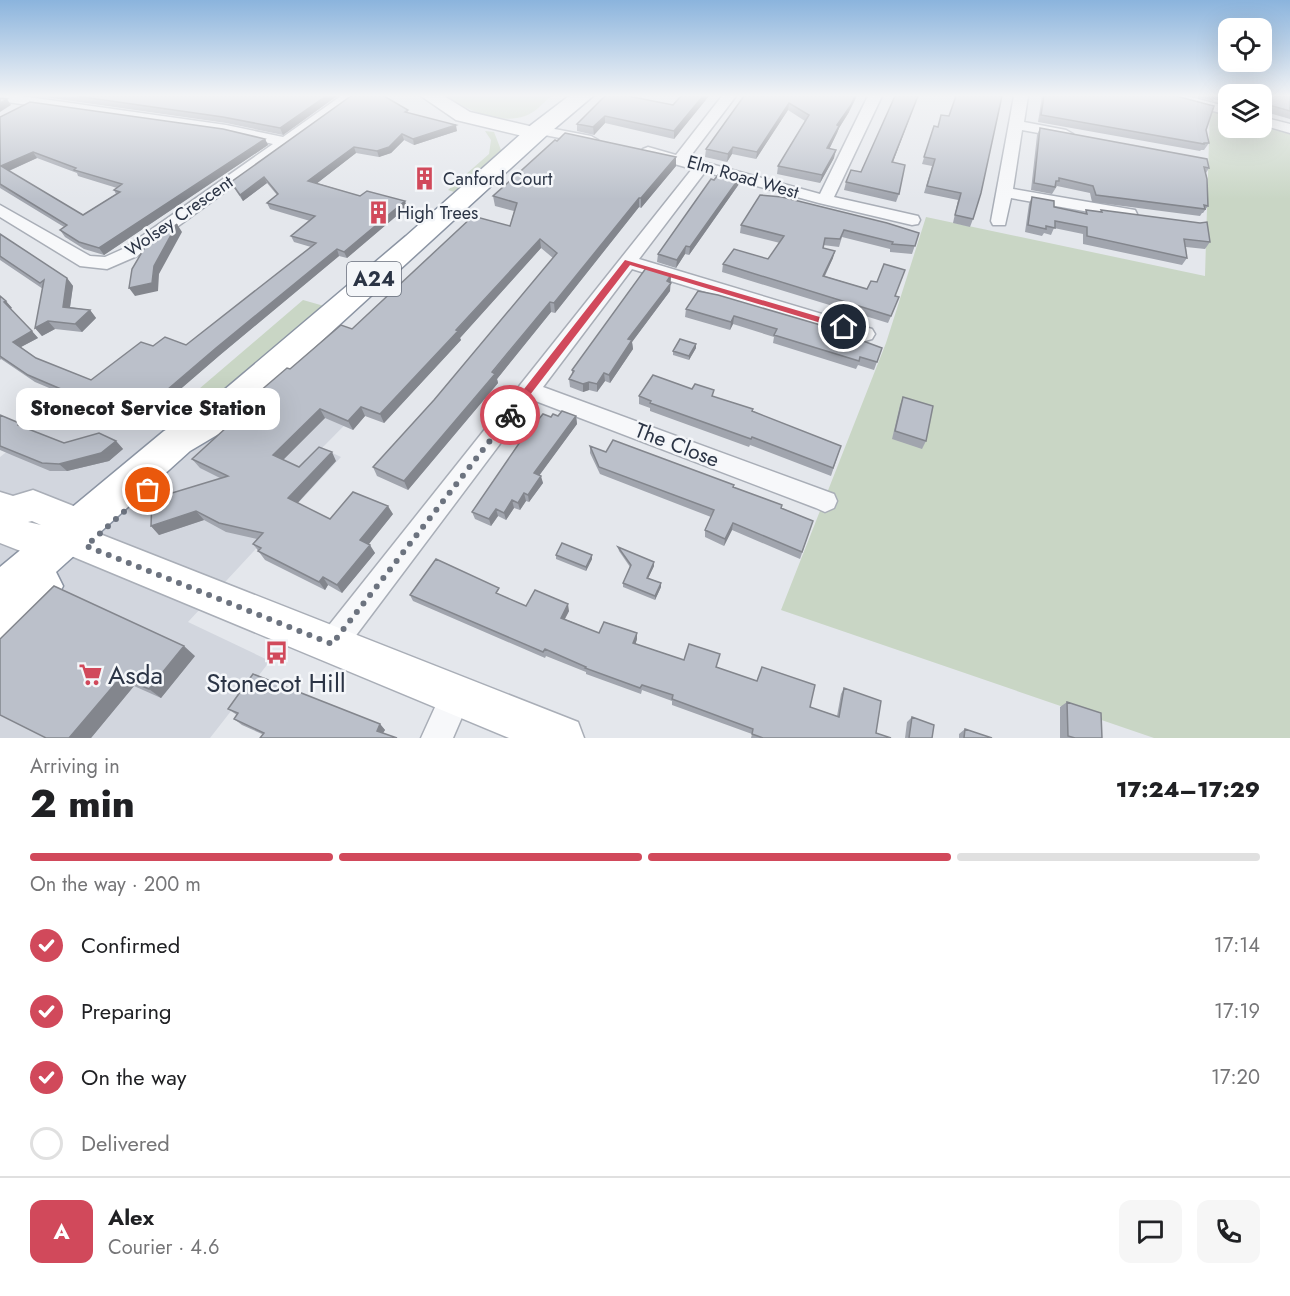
<!DOCTYPE html>
<meta charset="utf-8">
<style>
body{margin:0;font-family:Jost,sans-serif;background:#f6f6f6;color:#202124;height:100vh;display:flex;flex-direction:column;font-size:22px;white-space:nowrap}
*{box-sizing:border-box;margin:0}
p{font-size:20px;color:#757577}
.icon{flex:none;width:33px;height:33px;fill:none;stroke:currentColor;stroke-width:2;stroke-linecap:round;stroke-linejoin:round}
.map{position:relative;height:738px;overflow:hidden}
.panel{display:flex;flex-direction:column;background:#fff;flex:1}
.panel>*{flex:none}
.tools{position:absolute;left:1218px;top:18px;display:grid;gap:12px}
.tools a{display:grid;place-items:center;width:54px;height:54px;border-radius:12px;background:#fff;box-shadow:0 6px 24px #0002;font-size:30px}
.pin{position:absolute;display:grid;place-items:center;width:51px;height:51px;color:#fff;margin:-26px;border:3px solid #fff;border-radius:50%;box-shadow:0 2px 6px #0007}
.courier{position:absolute;display:grid;place-items:center;width:60px;height:60px;margin:-30px;border:4px solid #d1495b;border-radius:50%;background:#fff;color:#222;box-shadow:0 2px 8px #0007}
.bubble{position:absolute;height:42px;border-radius:12px;background:#fff;box-shadow:0 6px 24px #0002;font-size:20px;font-weight:800;line-height:42px;text-align:center}
.summary em{font-style:normal;font-weight:800}
.summary div{display:flex;flex-direction:column-reverse}
.summary{display:flex;align-items:center;justify-content:space-between;height:102px;padding:0 30px}
h1{font-size:39px;font-weight:800;line-height:45px}
.bar{display:grid;grid-template-columns:repeat(4,1fr);gap:9px 6px;align-content:center;height:72px;padding:0 30px}
.bar i{height:8px;border-radius:4px;background:#e0e0e0}
.bar .on{background:#d1495b}
.bar p{grid-column:span 4}
.line{display:flex;align-items:center;gap:15px;padding:0 30px;border-top:2px solid #e0e0e0}
.line div{flex:1}
.round{display:grid;place-items:center;flex:none;width:63px;height:63px;border-radius:12px;background:#f6f6f6}
ol{padding:0 30px;list-style:none}
li{display:flex;align-items:center;gap:18px;height:66px}
li p{margin-inline-start:auto}
li .icon{padding:6px;border-radius:50%;background:#d1495b;color:#fff;stroke-width:4}
li:last-child{color:#757577}
li i{width:33px;height:33px;border:3px solid #e0e0e0;border-radius:50%}
.map>svg:first-child{display:block}
.built{fill:#d2d6de}
.green{fill:#c9d6c5}
.lines{fill:none;stroke-linecap:round;stroke-linejoin:round}
.street-casing{stroke:#a9aeb7;stroke-width:3}
.secondary-casing{stroke:#a9aeb7;stroke-width:3}
.highway-casing{stroke:#8b94a3;stroke-width:3}
.street{fill:#f7f8fa;fill-rule:evenodd}
.secondary{fill:#fff;fill-rule:evenodd}
.highway{fill:#fff;fill-rule:evenodd}
.wall{fill:#a1a5ae;fill-rule:evenodd}
.shaded-wall{fill:#83868d}
.building{fill:#bbc0ca;stroke:#83868d;stroke-width:1.5;fill-rule:evenodd}
.route{fill:#d1495b}
.done{stroke:#6c737f;stroke-width:6;stroke-dasharray:0 10.8}
.labels{text-anchor:middle;dominant-baseline:central;stroke-width:5;stroke-linejoin:round;paint-order:stroke}
.far-street-label{font-size:18px;fill:#2b3445;stroke:#f4f6f9}
.far-poi-label{font-size:18px;fill:#2b3445;stroke:#f4f6f9;text-anchor:start}
.shield{fill:#f4f6f9;stroke:#676e7b;stroke-width:1.5}
.shield-label{font-size:20px;font-weight:bold;fill:#2b3445}
.street-label{font-size:21px;fill:#2b3445;stroke:#f4f6f9}
.near-poi-label{font-size:26px;fill:#2b3445;stroke:#f4f6f9;text-anchor:start}
</style>
<div class="map">
<svg width="1290" height="738" viewBox="0 0 1290 738">
<rect width="100%" height="100%" fill="#e4e7ec"/>
<path class="built" d="M408 361 322 448 341 457 188 622 270 661 210 738H0V457L89 387 162 417 223 437Z"/>
<path class="green" d="M445 96H551C543 103 535 113 525 116 499 125 467 110 445 96Z
M1210 106 1228 111V128H1262V121L1290 129V738H1154L781 610 886 343 926 217 1205 276Z
M485 131 494 132 501 150 454 192 448 190 489 154 491 140Z
M303 300 324 306 267 355 188 417 172 412Z"/>
<g class="lines">
<defs>
<path id="street" d="M0 96H21L226 125 283 137 341 96H357L137 256 107 269 80 266 0 217V205L90 256 105 257 125 248 273 144 226 133 0 101Z
M722 96H736L689 158 820 194 868 96H882L834 197 918 216 920 220 918 224 912 225 819 203 705 172 639 259 872 329 875 334 872 339 865 341 858 339 632 269 543 387 834 494 837 501 834 508 825 512 816 508 533 400 342 654 332 658 322 654 318 644 322 634 692 169 643 155 640 152 643 149 648 147 676 155Z
M1014 96H1028L1024 122 1066 130 1073 134 1066 138 1022 130 1013 189 1129 209 1135 210 1137 214 1135 218 1129 219 1011 198 1005 225H993L991 221Z
M1165 96H1187L1228 107V115L1167 99Z
M1262 117 1290 124V133L1262 125Z
M539 126 591 136 598 140 591 144 534 133 532 130 534 127Z
M457 679 468 683 472 694 453 738H421L446 683Z"/>
<path id="secondary" d="M421 96H444L470 112 542 129 545 133 542 137 535 139 456 120Z
M33 490 76 507 82 527 578 722 584 738H509L64 553 36 557 0 543V492L13 496ZM32 521 41 525 28 522Z"/>
<path id="highway" d="M569 96H593L547 135 222 432 190 451 56 572 63 586C52 611 25 634 0 644V567L164 431 198 412 406 236 531 125Z"/>
</defs>
<use href="#street" class="street-casing"/>
<use href="#secondary" class="secondary-casing"/>
<use href="#highway" class="highway-casing"/>
<use href="#street" class="street"/>
<use href="#secondary" class="secondary"/>
<use href="#highway" class="highway"/>
</g>
<path class="wall" d="M37 96H337L283 135 226 123Z
M681 96H709L674 139 605 123 594 135 577 131V124L634 97 673 105Z
M744 96 849 112 839 128 837 133 829 149 834 158 820 183 777 174 778 166 805 121 788 110 756 159 732 154 727 162 705 157 706 149Z
M895 96H918L892 162 899 194 896 202 844 190 846 182 861 172Z
M1042 96H1176L1206 130 1209 143 1204 150H1201L1200 151 1038 122Z
M1195 96H1228V103L1214 99 1213 101Z
M1262 96H1290V119L1262 111Z
M408 110V113L457 131 414 145 404 140 391 153 379 157 356 153 317 183 360 196 407 207 347 258 339 256 220 355 155 411 159 418 146 429 35 382 1 359 0 360V296L12 308 10 309 38 338 21 347 36 358 91 380 153 346 186 345 311 247 294 242 291 236 310 221 270 209 267 203 277 195 267 183 243 201 234 188 231 182Z
M949 116 973 219 970 227 953 223 958 200 924 193 932 166 922 164 934 126 938 127Z
M0 117 265 139 268 145 104 255 84 249 65 237 60 230 64 227 0 188ZM37 158 77 173 78 176 117 188 114 190 116 194 83 215 9 171Z
M1040 128 1209 168 1206 173 1208 206 1203 213H1202L1200 216 1092 202 1090 193 1057 186 1052 194 1031 190 1037 135Z
M676 157V166L641 208 639 207 555 313 551 312 497 379 498 383 408 490 377 476 373 467 434 400 553 258 541 248 460 338 461 340 384 423 365 416 353 430 325 418 283 460 299 467 336 461 297 503 330 519 393 514 368 544 375 553 342 593 328 585 325 590 265 560 253 544 257 539 226 532 204 520 159 535 151 526 220 478 200 468 192 459 261 396 259 392 290 369 510 226 514 211 495 206 493 196Z
M740 177 739 184 689 255 685 254 676 268 657 262 658 254 714 180Z
M1032 197 1054 207 1085 213 1086 210 1100 212 1101 210 1210 242 1205 249 1186 247 1187 258 1182 265 1083 244V234L1054 228 1051 235 1044 233 1042 236 1025 232 1029 204Z
M741 225 919 233 912 254 890 252V249L842 237 839 247 823 245V248L833 258 825 276 867 289 896 296V305L888 323 722 272 723 264 768 259 780 243 740 233Z
M0 234 67 278 73 286 70 307 90 310 96 318 82 332 55 329 42 336 35 328 43 289 0 260Z
M671 275 670 291 632 342 633 349 610 383 605 381 597 392 589 390 583 392 570 387 569 379 572 374V370Z
M698 291 882 348 874 370 858 365 856 369 773 343 774 337 733 324 730 330 685 317 686 309Z
M696 344V348L689 360 673 355V351Z
M692 389 752 411 841 446 831 476 750 445 749 447 650 411V408L639 404V396Z
M903 397 926 441 922 449 892 439 900 405Z
M0 415 19 423 23 427 64 443 116 441 123 449 109 461 67 471H50L14 456 0 450Z
M558 416H576L577 424 539 475 543 483 529 502 526 501 520 510 514 508 506 520 498 516 491 526 475 519 472 512Z
M590 446 606 452 734 485 733 487 781 508 813 521 800 559 732 530 724 546 705 537V530L711 517 600 474 590 453Z
M618 547 654 566 648 578 661 583V587L655 600 623 587V583L630 567 619 551Z
M556 555H592V559L586 571 556 559Z
M410 595H501L526 606 569 611 565 619 599 633H637V639L635 644 684 660 717 667 810 707 837 716 841 694 844 688 876 733 891 738H751L752 734 672 705V701L642 690 641 694 586 674V672L546 656 545 658 413 601Z
M195 656 161 698 134 686 91 738H46L0 715Z
M1067 702 1102 738H1060V707Z
M228 709 380 724 385 730 383 733 262 734 242 725 234 719 237 715Z
M912 717 932 738H905L907 722Z
M965 729 992 738H959V734Z"/>
<path class="shaded-wall" d="M326 96H337L283 135 280 128Z
M703 96H709L674 139V131Z
M855 96H857L849 112 839 128 837 133 826 156 827 148 837 125Z
M918 96 890 170 892 162Z
M7 99 11 105 0 112V103Z
M789 103 788 110 756 159 757 152Z
M605 116V123L594 135 593 127Z
M456 125 457 131 414 145 413 139Z
M402 134 404 140 391 153 379 157 377 151Z
M265 139 268 145 104 255 99 248Z
M354 147 356 153 311 188 308 181Z
M733 147 732 154 727 162 728 154Z
M836 150 834 158 820 183 822 175Z
M33 152 37 158 6 172 1 166Z
M676 157V166L641 208V198Z
M264 177 267 183 243 201 240 195Z
M740 177 739 184 689 255 690 247Z
M639 198V207L555 313 554 303Z
M405 201 407 207 347 258 344 252Z
M177 224 182 232 159 274 158 291 135 296 129 288 154 266Z
M540 239 541 248 460 338 461 340 384 423 380 414Z
M686 246 685 254 676 268 677 260Z
M337 249 339 256 220 355 155 411 159 418 146 429 141 423 146 408 216 348Z
M835 251 833 258 821 283 823 276Z
M671 275 670 291 632 342 633 349 610 383 609 375 628 339Z
M67 278 73 286 69 314 63 307Z
M6 301 12 308 9 309 4 302Z
M550 302 551 312 497 379 498 383 408 490 404 481Z
M90 310 96 318 82 332 75 324Z
M734 316 733 324 730 330 731 322Z
M48 321 55 329 42 336 35 328Z
M32 331 38 338 19 348 13 342Z
M696 344V348L689 360V356Z
M604 373 605 381 597 392V384Z
M589 382V390L583 392V384Z
M361 407 365 416 353 430 348 421Z
M320 409 325 418 279 464 273 455Z
M576 416 577 424 536 480 534 473Z
M116 441 123 449 109 461 67 471 59 464Z
M332 452 336 461 294 507 288 498Z
M541 476 543 483 529 502 528 495Z
M524 493 526 501 520 510 518 503Z
M512 500 514 508 506 520 504 513Z
M388 506 393 514 365 549 360 540Z
M496 509 498 516 491 526 489 519Z
M196 511 204 520 159 535 151 526Z
M733 523 732 530 724 546 725 539Z
M370 545 375 553 342 593 337 585Z
M592 555V559L586 571V567Z
M654 562V566L647 581V578Z
M323 577 328 585 325 590 319 582Z
M661 583V587L655 600V596Z
M568 604 569 611 562 624 561 618Z
M637 633V639L634 649 633 643Z
M184 646 195 656 161 698 149 689Z
M121 677 134 686 91 738H69Z
M380 724 385 730 381 736 377 731Z"/>
<path class="building" d="M76 96H326L280 128 223 117Z
M351 96H384L408 110 405 112 456 125 413 139 402 134 389 147 377 151 354 147 308 181 360 196 367 191 405 201 344 252 337 249 216 348 146 408 154 411 141 423 28 375 0 356V296L6 301 4 302 32 331 13 342 36 358 91 380 141 342 153 346 165 337 186 345 316 243 291 236 315 216 267 203 278 194 264 177 240 195 231 182Z
M605 96H628L673 105 681 96H703L674 131 605 116 593 127 577 124Z
M744 96H855L851 105 837 125 839 126 827 148 836 150 822 175 778 166 809 115 789 103 757 152 733 147 728 154 706 149Z
M895 96H918L892 162 905 165 899 194 846 182 851 170 861 172Z
M956 96H1002L981 193 973 219 955 215 961 193 927 186 935 159 924 157 934 126 938 127 941 115 949 116Z
M1044 96H1176L1214 106 1206 130 1209 143H1204V144L1041 115Z
M1262 96H1290V111L1262 103Z
M0 98 7 99 0 103Z
M30 102 223 129 265 139 99 248 79 242 60 230 67 225 0 184V117ZM33 152 76 168 74 170 122 184 114 190 120 192 83 215 1 166Z
M1040 128 1207 159 1209 168 1204 167 1207 179 1208 206 1204 205 1205 209 1096 195 1093 186 1059 178V181H1056L1055 187 1034 183Z
M565 133 676 157 641 198H639L554 303 550 302 492 372 495 374 404 481 373 467 434 400 557 253 540 239 456 330 458 331 380 414 361 407 348 421 320 409 273 455 299 467 319 447 332 452 288 498 330 519 353 492 388 506 360 540 370 545 337 585 323 577 319 582 258 551 261 548 253 544 263 533 219 523 196 511 151 526 152 499 228 476 192 459 263 394 259 392 287 368 290 369 341 325 352 329 473 216 510 226 517 203 493 196 555 140 557 141Z
M721 171 740 177 690 247 686 246 677 260 658 254 711 179 714 180Z
M760 195 782 197 887 223 919 233 915 246 892 244 893 242 844 230 840 239 825 238 823 248 835 251 823 276 867 289 871 281 877 282 884 264 905 270 895 296 899 297 891 316 723 264 734 249 768 259 784 236 741 225Z
M1032 197 1054 201V207L1087 214 1086 210 1102 212 1101 210 1200 223 1207 222 1210 242 1184 239 1187 258 1087 236V227L1055 221V228L1046 226V229L1028 225Z
M177 224 154 266 152 283 129 288 132 269 145 247Z
M0 234 67 278 63 307 90 310 75 324 48 321 35 328 44 280 40 283 0 256Z
M646 268 671 275 667 281 671 283 628 339 632 340 609 375 604 373 597 384 589 382 583 384 569 379 574 371 572 370Z
M698 291 718 295 817 324 882 348 877 362 860 357 859 361 774 335 777 329 734 316 731 322 686 309Z
M680 339 696 344 689 356 673 351Z
M653 375 692 389 695 384 714 390 712 396 753 409 752 411 841 446 833 468 752 437 751 439 650 403 651 401 639 396Z
M903 397 933 406 926 441 895 431Z
M562 411 576 416 534 473 541 476 528 495 524 493 518 503 512 500 504 513 496 509 489 519 472 512 520 442 543 414 551 417 553 414 558 416Z
M0 415 19 423 18 425 64 443 99 433 116 441 101 453 59 464 42 463 0 446Z
M613 440 734 485 733 487 782 505 781 508 813 521 802 552 733 523 725 539 705 530 714 510 599 467 590 446 606 452Z
M562 543 592 555 586 567 556 555Z
M618 547 654 562 647 578 661 583 655 596 623 583 631 565Z
M436 559 499 588 496 593 526 606 535 590 568 604 561 618 599 633 604 622 637 633 633 643 684 660 689 644 720 654 716 667 757 681 762 667 815 685 810 707 839 717 844 688 881 701 876 733 891 738H763L752 734 753 729 672 699 673 695 642 685 640 688 585 668 586 667 545 649 543 652 410 595Z
M54 586 184 646 149 689 121 677 69 738H46L0 715V639Z
M253 674 380 724 377 731 397 738H260L264 733 234 719 238 713 228 709Z
M1067 702 1101 713 1102 738H1075L1068 736Z
M912 717 934 725 932 738H909Z
M965 729 992 738H964Z"/>
<linearGradient id="sky" x2="0" y2="1"><stop stop-color="#8bb4dd"/><stop offset="0.48" stop-color="#f3f4f6"/><stop offset="1" stop-color="#f3f4f6" stop-opacity="0"/></linearGradient>
<rect width="1290" height="199" fill="url(#sky)"/>
<path class="route" d="M625 260 847 325 849 327 844 330 630 265 513 417H506V412Z"/>
<g class="lines">
<path class="done" d="M148 490 86 546 332 644 510 415"/>
</g>
<defs>
<symbol id="building-bare" viewBox="-9 -9 18 18"><path d="M-4-6H4V6H1V3H-1V6H-4ZM-2.5-4.3h1.7v1.8h-1.7ZM.8-4.3h1.7v1.8H.8ZM-2.5-1h1.7V.8h-1.7ZM.8-1h1.7V.8H.8Z" fill="#d1495b" stroke="#f4f6f9" stroke-width="2.5" paint-order="stroke"/></symbol>
<symbol id="bus-bare" viewBox="-9 -9 18 18"><path d="M-5-6H5V4H4V6H2V4H-2V6H-4V4H-5ZM-3.5-4V0h7V-4ZM-3.5 1.2v1.5H-2V1.2ZM2 1.2v1.5H3.5V1.2Z" fill="#d1495b" stroke="#f4f6f9" stroke-width="2.5" paint-order="stroke"/></symbol>
<symbol id="supermarket-bare" viewBox="-9 -9 18 18"><path d="M-6-5.5h2.5l.6 2H6L4.5 2H-2.5L-4.4-4H-6ZM-1.5 3.2a1.3 1.3 0 1 0 .1 0ZM3 3.2a1.3 1.3 0 1 0 .1 0Z" fill="#d1495b" stroke="#f4f6f9" stroke-width="2.5" paint-order="stroke"/></symbol>
</defs>
<g fill-rule="evenodd">
<use href="#building-bare" x="408" y="162" width="33" height="33"/>
<use href="#building-bare" x="362" y="196" width="33" height="33"/>
<use href="#bus-bare" x="260" y="636" width="33" height="33"/>
<use href="#supermarket-bare" x="74" y="658" width="33" height="33"/>
</g>
<g class="labels">
<g class="far-street-label">
<text transform="translate(743 177) rotate(16)">Elm Road West</text>
<text transform="translate(179 216) rotate(-35)">Wolsey Crescent</text>
</g>
<g class="far-poi-label">
<text x="443" y="179">Canford Court</text>
<text x="397" y="213">High Trees</text>
</g>
<rect class="shield" x="347" y="262" width="54" height="34" rx="4.5"/>
<g class="shield-label">
<text x="374" y="279">A24</text>
</g>
<g class="street-label">
<text transform="translate(677 445) rotate(21)">The Close</text>
</g>
<g class="near-poi-label">
<text x="108" y="675">Asda</text>
<text x="276" y="683" text-anchor="middle">Stonecot Hill</text>
</g>
</g>
</svg>
<div class="tools">
<a><svg class="icon" aria-label="locate" viewBox="0 0 24 24"><circle cx="12" cy="12" r="6"/><path d="M12 2v4M12 18v4M2 12h4M18 12h4"/></svg></a>
<a><svg class="icon" aria-label="layers" viewBox="0 0 24 24"><path d="M12 4l9 5-9 5-9-5zM3 14l9 5 9-5"/></svg></a>
</div>
<div class="pin" style="left:148px;top:490px;background:#ea580c"><svg class="icon" aria-label="bag" viewBox="0 0 24 24"><path d="M5 8h14l-1 12H6zM9 8a3 3 0 0 1 6 0"/></svg></div>
<div class="pin" style="left:844px;top:327px;background:#1f2937"><svg class="icon" aria-label="home" viewBox="0 0 24 24"><path d="M3 11l9-7 9 7M6 9v11h12V9"/></svg></div>
<div class="courier" style="left:510px;top:415px"><svg class="icon" aria-label="bike" viewBox="0 0 24 24"><circle cx="6" cy="16" r="4"/><circle cx="18" cy="16" r="4"/><path d="M6 16l4-8h5l3 8M10 8l3 8H6M13 5h3"/></svg></div>
<div class="bubble" style="left:16px;top:388px;width:264px">Stonecot Service Station</div>
</div>
<section class="panel">
<div class="summary"><div><h1>2 min</h1><p>Arriving in</p></div><em>17:24–17:29</em></div>
<div class="bar"><i class="on"></i><i class="on"></i><i class="on"></i><i></i><p>On the way · 200 m</p></div>
<ol>
<li><svg class="icon" aria-label="check" viewBox="0 0 24 24"><path d="M5 12l5 5 9-10"/></svg>Confirmed<p>17:14</p></li>
<li><svg class="icon" aria-label="check" viewBox="0 0 24 24"><path d="M5 12l5 5 9-10"/></svg>Preparing<p>17:19</p></li>
<li><svg class="icon" aria-label="check" viewBox="0 0 24 24"><path d="M5 12l5 5 9-10"/></svg>On the way<p>17:20</p></li>
<li><i></i>Delivered</li>
</ol>
<div class="line" style="height:108px"><b class="round" style="background:#d1495b;color:#fff">A</b><div><b>Alex</b><p>Courier · 4.6</p></div><a class="round"><svg class="icon" aria-label="chat" viewBox="0 0 24 24"><path d="M4 5h16v11H9l-5 4z"/></svg></a><a class="round"><svg class="icon" aria-label="phone" viewBox="0 0 24 24"><path d="M5 4h4l2 5-3 2q2 4 5 5l2-3 5 2v4C11 20 4 13 5 4z"/></svg></a></div>
</section>
